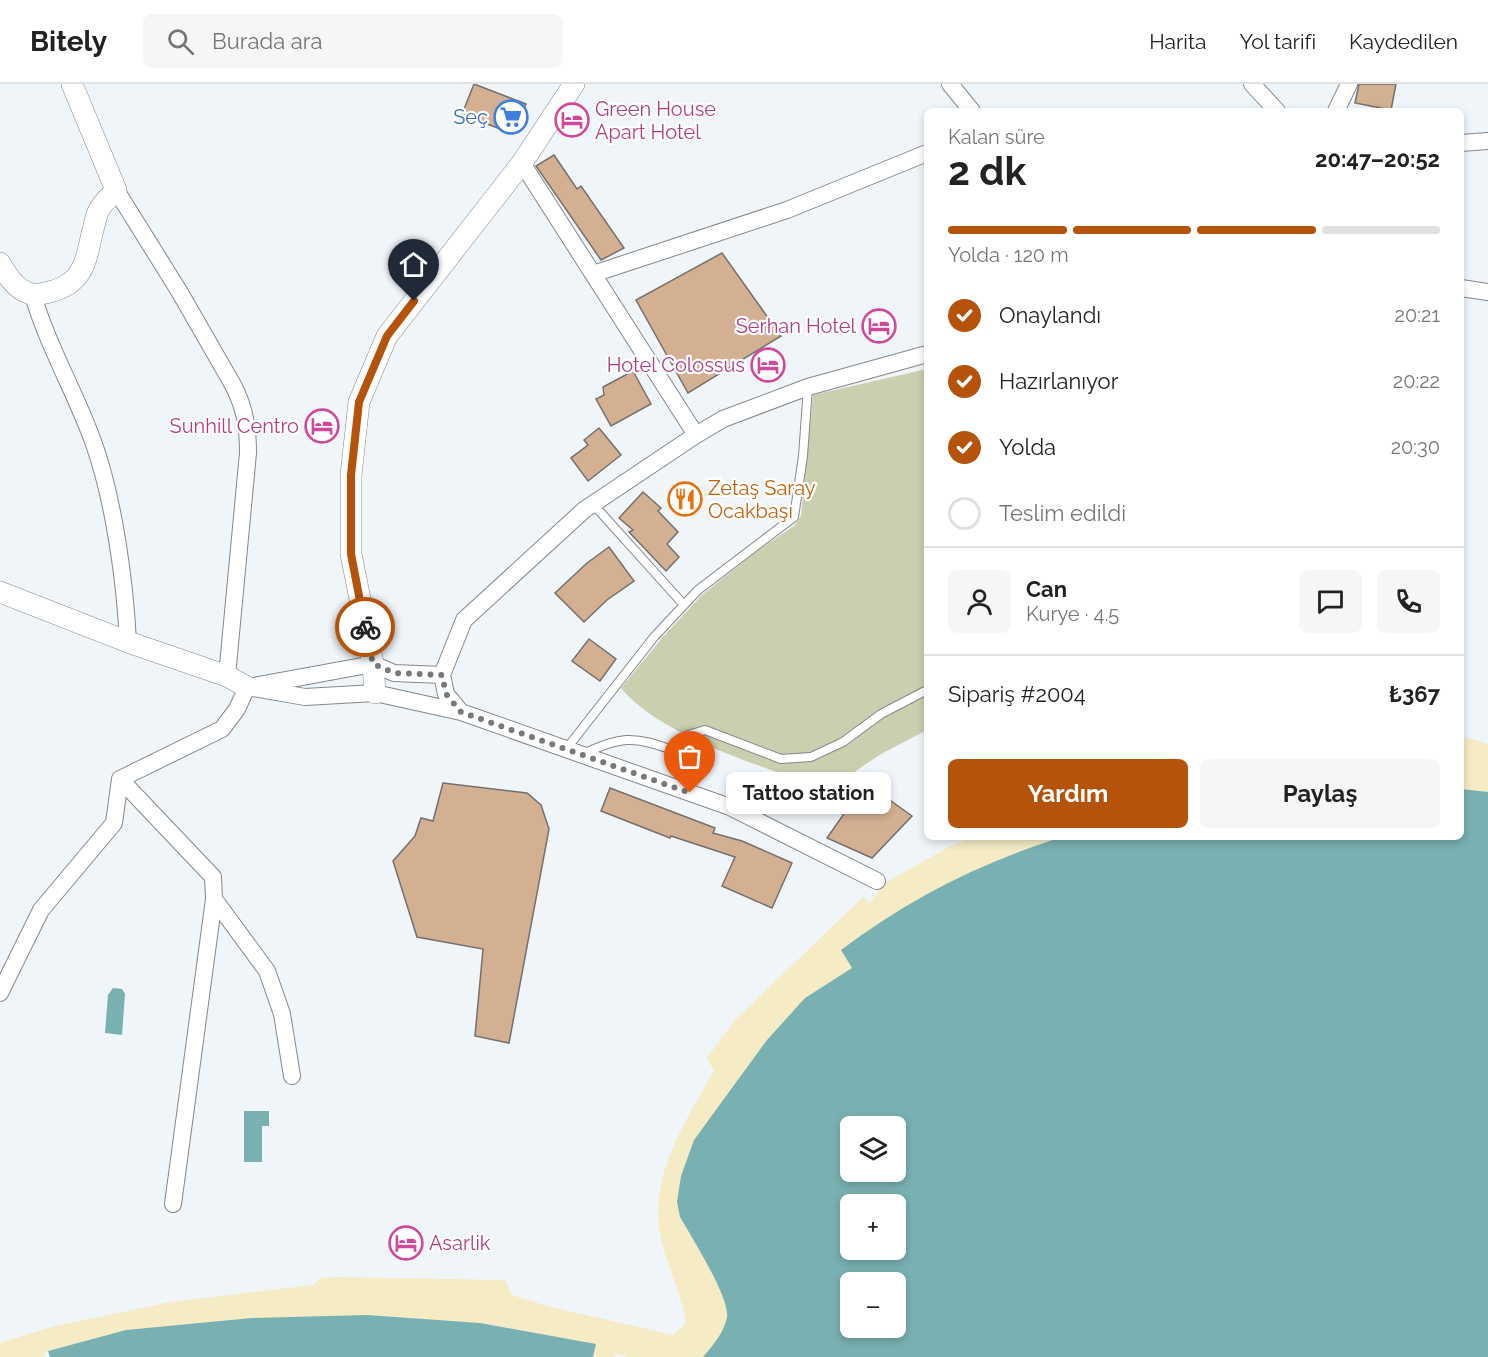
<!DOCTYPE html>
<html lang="tr">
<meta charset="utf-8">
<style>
body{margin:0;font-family:Raleway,sans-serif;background:#f6f6f6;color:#222;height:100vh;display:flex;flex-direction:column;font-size:22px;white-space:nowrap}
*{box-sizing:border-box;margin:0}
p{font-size:20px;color:#767676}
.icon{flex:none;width:33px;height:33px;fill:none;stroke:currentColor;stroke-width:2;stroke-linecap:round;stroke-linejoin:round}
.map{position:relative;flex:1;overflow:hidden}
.drawer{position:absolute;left:924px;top:24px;width:540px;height:732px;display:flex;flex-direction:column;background:#fff;border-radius:9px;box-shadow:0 3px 9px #0003}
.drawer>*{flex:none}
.fabs{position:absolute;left:840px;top:1032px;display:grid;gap:12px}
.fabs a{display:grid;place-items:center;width:66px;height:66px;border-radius:9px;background:#fff;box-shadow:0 3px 9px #0003;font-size:30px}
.pin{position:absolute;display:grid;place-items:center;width:51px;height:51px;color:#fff;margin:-62px -26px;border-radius:50% 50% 50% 0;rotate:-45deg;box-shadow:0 0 6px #0007}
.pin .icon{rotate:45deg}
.courier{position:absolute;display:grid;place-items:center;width:60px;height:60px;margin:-30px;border:4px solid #b45309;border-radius:50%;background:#fff;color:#222;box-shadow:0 2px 8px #0007}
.bubble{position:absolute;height:42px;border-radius:9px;background:#fff;box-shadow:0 3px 9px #0003;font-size:20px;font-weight:700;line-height:42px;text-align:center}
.head em{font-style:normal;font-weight:700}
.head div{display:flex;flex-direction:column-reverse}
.head{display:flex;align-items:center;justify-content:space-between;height:102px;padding:0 24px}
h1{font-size:39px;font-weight:700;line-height:45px}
.bar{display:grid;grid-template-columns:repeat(4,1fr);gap:9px 6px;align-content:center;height:72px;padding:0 24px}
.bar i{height:8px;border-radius:4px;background:#e0e0e0}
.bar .active{background:#b45309}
.bar p{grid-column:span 4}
.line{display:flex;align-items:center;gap:15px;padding:0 24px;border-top:2px solid #e0e0e0}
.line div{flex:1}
.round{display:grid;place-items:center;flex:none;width:63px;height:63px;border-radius:9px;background:#f6f6f6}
ol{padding:0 24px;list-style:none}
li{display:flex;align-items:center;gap:18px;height:66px}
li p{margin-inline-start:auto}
li .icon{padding:6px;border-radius:50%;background:#b45309;color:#fff;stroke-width:4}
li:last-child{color:#767676}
li i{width:33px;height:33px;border:3px solid #e0e0e0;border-radius:50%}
.action{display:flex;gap:12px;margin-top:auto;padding:12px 24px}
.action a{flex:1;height:69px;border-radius:9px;background:#b45309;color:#fff;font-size:24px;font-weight:700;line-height:69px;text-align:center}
.action a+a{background:#f6f6f6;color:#222}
header{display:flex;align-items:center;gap:36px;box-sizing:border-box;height:84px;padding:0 30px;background:#fff;border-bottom:2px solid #e0e0e0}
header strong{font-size:28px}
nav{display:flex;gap:33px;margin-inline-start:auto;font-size:21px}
.search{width:420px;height:54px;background:#f6f6f6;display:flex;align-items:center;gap:15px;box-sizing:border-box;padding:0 21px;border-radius:9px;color:#767676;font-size:22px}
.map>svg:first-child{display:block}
.green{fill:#cbceaf}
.sand{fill:#f5ebc5}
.water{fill:#79b0b1;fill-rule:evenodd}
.building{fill:#d4b093;stroke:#74706d;stroke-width:1.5}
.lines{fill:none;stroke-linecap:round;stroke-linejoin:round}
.service-casing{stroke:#84888c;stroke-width:10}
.minor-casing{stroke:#84888c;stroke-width:18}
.tertiary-casing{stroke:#84888c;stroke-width:22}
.service{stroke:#fff;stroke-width:8}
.minor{stroke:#fff;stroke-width:16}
.tertiary{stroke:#fff;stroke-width:21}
.done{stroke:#777a7c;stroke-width:6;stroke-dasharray:0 10.8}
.route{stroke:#b45309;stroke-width:8}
.labels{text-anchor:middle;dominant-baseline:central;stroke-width:4.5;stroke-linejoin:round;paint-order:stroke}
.hotel-label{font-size:20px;fill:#b23c85;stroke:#fff;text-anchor:end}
.shop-label{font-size:20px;fill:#366cbe;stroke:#fff;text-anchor:end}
.food-label{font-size:20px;fill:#c56008;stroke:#fff;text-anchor:start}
</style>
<header>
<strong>Bitely</strong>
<div class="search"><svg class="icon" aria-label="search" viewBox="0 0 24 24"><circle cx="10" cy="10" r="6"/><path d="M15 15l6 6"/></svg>Burada ara</div>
<nav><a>Harita</a><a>Yol tarifi</a><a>Kaydedilen</a></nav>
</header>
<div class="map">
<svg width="1488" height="1273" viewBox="0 0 1488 1273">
<rect width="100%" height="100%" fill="#f0f5f9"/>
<path class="green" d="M927 285V646L881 670 829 705C770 686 661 653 621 604L662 554 703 510 757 467 794 442 801 432 813 311Z"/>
<path class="sand" d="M1461 652 1488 660V708L1461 705Z
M971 753H1062C982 778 908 815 841 866L852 884 805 914 767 956 694 1056 681 1092 677 1118 680 1133C691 1152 730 1214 727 1233 724 1249 713 1261 703 1273H628L616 1270 615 1273H593L595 1260 480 1239 367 1231 126 1246 48 1267 42 1273H0V1259L51 1243 170 1218 313 1201 321 1194 333 1193 505 1196 512 1211 547 1222 673 1251 686 1239C682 1212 669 1186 662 1159 646 1095 684 1040 714 987L707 974 735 936 863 813 870 819 883 800 949 763Z"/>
<path class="water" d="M1461 705 1488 708V1273H703C713 1261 724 1249 727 1233 730 1214 691 1152 680 1133L677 1118 681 1092 694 1056 767 956 805 914 852 884 841 866C908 815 982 778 1062 753H1461ZM896 1042V1088H850V1042ZM850 1120H896V1166H850ZM850 1198H896V1244H850Z
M113 904 122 905 125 910 122 951 105 949 108 911Z
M244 1027H269V1042H262V1078H244Z
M367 1231 480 1239 596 1260 593 1273H50L48 1267 126 1246 252 1234Z"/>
<path class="building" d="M474 0 526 20 513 50 462 30Z
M1359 0H1396L1391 26 1355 19Z
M554 71 577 105 581 102 624 164 601 176 536 82Z
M722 169 781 252 688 309 636 216Z
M633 287 651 320 611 342 596 315 604 311 603 303Z
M599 344 621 371 588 397 571 374 588 361 584 356Z
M643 408 661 424 658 427 678 448 667 460 679 473 666 487 629 448 633 446 619 434Z
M609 463 634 497 607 516 584 538 555 509 587 479Z
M589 555 616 575 600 597 572 577Z
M443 699 527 709 541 721 549 745 509 959 475 952 483 865 417 853 393 777 415 752 421 734 433 737Z
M610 704 715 744 713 749 742 757 792 779 772 824 722 802 735 773 671 752 670 754 601 727Z
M857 711 875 724 884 712 912 732 872 774 827 754Z"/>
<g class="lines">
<defs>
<path id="service" d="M593 420 684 521
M567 664 654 553 698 506 794 433 803 372 808 303
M583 670C619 653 634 651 672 666L688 651 705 646 781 675 811 673 843 658 881 630 927 606"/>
<path id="minor" d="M950 0 972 27
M1252 0 1277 27
M1336 27 1349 0
M1461 59 1488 57
M522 79 696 351
M116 106 179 207 233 301C245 324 248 344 248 369L227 592
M593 190 787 126 927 69
M1461 204 1488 208
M33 211C48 263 76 309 94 360 114 417 125 497 128 558
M442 591 464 536 584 426 696 351 723 335 808 303 927 270
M442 591 446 610 461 628 730 723 877 797
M254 602 373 580 394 589 442 591
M247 603 305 613 375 609 461 628
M120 695 213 793 214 815 267 887 282 930 292 992
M0 909 41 826 114 739 120 695 222 645 237 625 247 603
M173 1120 214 815"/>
<path id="tertiary" d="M0 179C8 194 21 213 40 210 93 202 84 168 98 128 101 120 110 113 116 106L72 0
M0 508 128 558 227 592 247 603
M375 609 373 580 351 470V391L359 318 387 252 522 79 574 0"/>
</defs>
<use href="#service" class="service-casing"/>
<use href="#minor" class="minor-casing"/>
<use href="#tertiary" class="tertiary-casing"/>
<use href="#service" class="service"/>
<use href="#minor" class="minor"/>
<use href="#tertiary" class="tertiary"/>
</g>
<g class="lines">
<path class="done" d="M365 543 373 580 394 589 442 591 446 610 461 628 690 709"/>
<path class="route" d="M365 543 351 470V391L359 318 387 252 414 217"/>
</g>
<defs>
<symbol id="supermarket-ring" viewBox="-11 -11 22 22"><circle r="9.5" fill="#fff" stroke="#3f7fe0" stroke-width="1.5"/><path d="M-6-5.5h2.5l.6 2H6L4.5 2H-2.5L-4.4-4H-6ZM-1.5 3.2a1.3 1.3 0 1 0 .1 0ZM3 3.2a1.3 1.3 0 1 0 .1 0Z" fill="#3f7fe0"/></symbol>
<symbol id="hotel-ring" viewBox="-11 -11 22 22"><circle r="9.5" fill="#fff" stroke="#d1479c" stroke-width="1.5"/><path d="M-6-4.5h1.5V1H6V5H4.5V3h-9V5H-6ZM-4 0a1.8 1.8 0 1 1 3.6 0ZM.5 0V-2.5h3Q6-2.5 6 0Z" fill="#d1479c"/></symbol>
<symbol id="restaurant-ring" viewBox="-11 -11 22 22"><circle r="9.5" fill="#fff" stroke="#e8710a" stroke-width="1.5"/><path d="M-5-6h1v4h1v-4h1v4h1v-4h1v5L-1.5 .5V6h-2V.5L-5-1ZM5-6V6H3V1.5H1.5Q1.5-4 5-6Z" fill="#e8710a"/></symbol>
</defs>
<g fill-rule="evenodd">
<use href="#supermarket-ring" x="492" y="14" width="38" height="38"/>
<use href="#hotel-ring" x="553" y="17" width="38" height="38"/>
<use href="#hotel-ring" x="860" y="223" width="38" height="38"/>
<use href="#hotel-ring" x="749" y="262" width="38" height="38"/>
<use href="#hotel-ring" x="303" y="323" width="38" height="38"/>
<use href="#restaurant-ring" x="666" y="396" width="38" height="38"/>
<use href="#hotel-ring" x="387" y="1140" width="38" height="38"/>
</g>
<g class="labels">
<g class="hotel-label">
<text x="595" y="25" text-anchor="start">Green House<tspan x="595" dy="23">Apart Hotel</tspan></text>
<text x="856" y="242">Serhan Hotel</text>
<text x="745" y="281">Hotel Colossus</text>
<text x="299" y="342">Sunhill Centro</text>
<text x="429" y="1159" text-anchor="start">Asarlik</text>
</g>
<g class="shop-label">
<text x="488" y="33">Seç</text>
</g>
<g class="food-label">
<text x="708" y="404">Zetaş Saray<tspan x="708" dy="23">Ocakbaşı</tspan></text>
</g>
</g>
</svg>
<div class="fabs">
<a><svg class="icon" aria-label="layers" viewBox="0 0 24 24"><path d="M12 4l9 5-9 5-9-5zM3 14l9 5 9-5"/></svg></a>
<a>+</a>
<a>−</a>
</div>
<div class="pin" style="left:690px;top:709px;background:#ea580c"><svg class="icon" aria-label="bag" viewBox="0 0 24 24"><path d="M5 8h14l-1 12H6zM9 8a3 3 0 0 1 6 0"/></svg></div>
<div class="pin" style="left:414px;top:217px;background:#1f2937"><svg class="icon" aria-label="home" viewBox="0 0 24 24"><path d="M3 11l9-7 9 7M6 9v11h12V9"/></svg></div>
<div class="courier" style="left:365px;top:543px"><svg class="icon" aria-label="bike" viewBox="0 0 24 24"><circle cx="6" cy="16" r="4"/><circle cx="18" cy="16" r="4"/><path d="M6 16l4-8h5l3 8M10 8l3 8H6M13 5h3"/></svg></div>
<div class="bubble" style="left:726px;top:688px;width:165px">Tattoo station</div>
<section class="drawer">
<div class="head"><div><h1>2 dk</h1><p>Kalan süre</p></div><em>20:47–20:52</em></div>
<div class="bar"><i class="active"></i><i class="active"></i><i class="active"></i><i></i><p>Yolda · 120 m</p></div>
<ol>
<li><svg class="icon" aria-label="check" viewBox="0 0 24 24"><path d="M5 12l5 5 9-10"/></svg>Onaylandı<p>20:21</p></li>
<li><svg class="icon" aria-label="check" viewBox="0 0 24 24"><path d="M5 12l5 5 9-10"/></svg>Hazırlanıyor<p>20:22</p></li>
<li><svg class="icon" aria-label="check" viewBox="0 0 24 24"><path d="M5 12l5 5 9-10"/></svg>Yolda<p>20:30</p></li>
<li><i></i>Teslim edildi</li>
</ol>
<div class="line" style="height:108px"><a class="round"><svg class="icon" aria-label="person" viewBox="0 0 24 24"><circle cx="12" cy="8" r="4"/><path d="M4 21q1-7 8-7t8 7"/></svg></a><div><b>Can</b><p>Kurye · 4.5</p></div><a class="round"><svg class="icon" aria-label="chat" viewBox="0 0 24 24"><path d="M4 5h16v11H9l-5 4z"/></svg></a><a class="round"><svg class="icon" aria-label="phone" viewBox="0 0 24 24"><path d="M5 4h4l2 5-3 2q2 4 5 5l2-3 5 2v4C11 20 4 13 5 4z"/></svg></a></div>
<div class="line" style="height:78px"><div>Sipariş #2004</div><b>₺367</b></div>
<div class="action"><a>Yardım</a><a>Paylaş</a></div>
</section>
</div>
